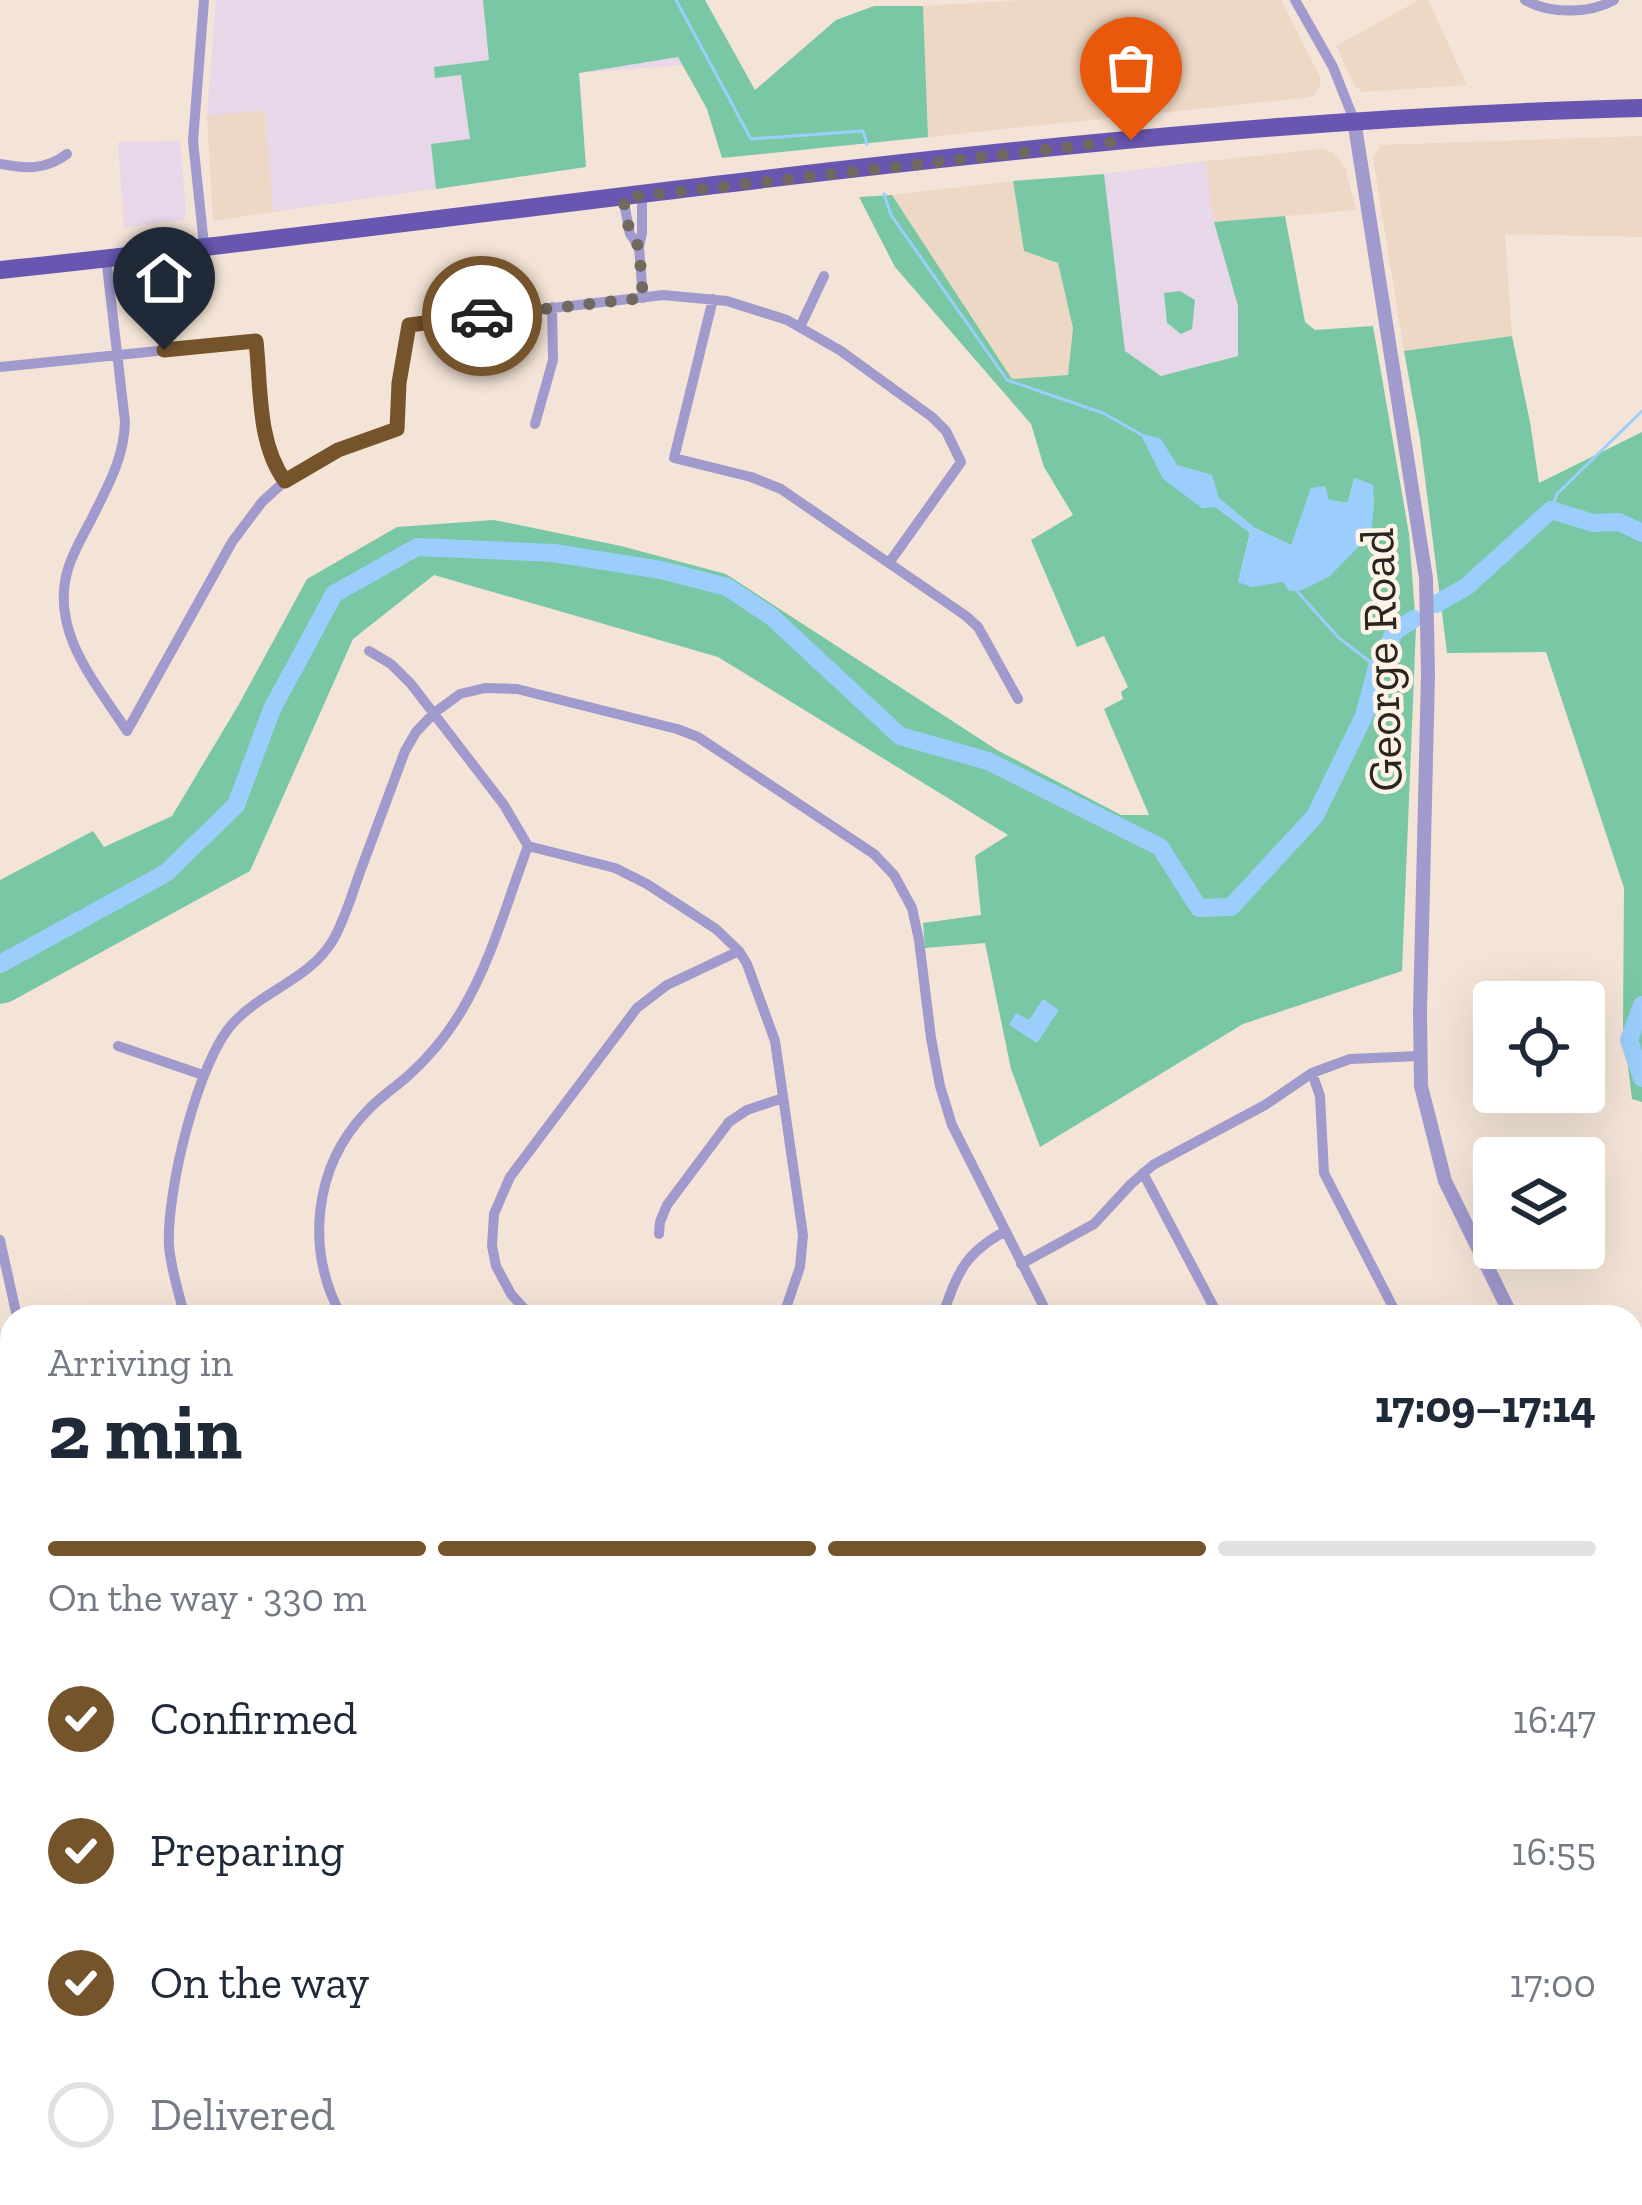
<!DOCTYPE html>
<meta charset="utf-8">
<style>
body{margin:0;font-family:"Zilla Slab",serif;background:#f2f2f3;color:#1f2937;height:100vh;display:flex;flex-direction:column;font-size:45px;white-space:nowrap}
*{box-sizing:border-box;margin:0}
p{font-size:39px;color:#747a83}
.icon{flex:none;width:66px;height:66px;fill:none;stroke:currentColor;stroke-width:2;stroke-linecap:round;stroke-linejoin:round}
.map{position:relative;flex:1;overflow:hidden}
.details{position:absolute;left:0px;top:1305px;width:1644px;height:900px;display:flex;flex-direction:column;background:#fff;border-radius:36px 36px 0 0;box-shadow:0 12px 48px #0002}
.details>*{flex:none}
.buttons{position:absolute;left:1473px;top:981px;display:grid;gap:24px}
.buttons a{display:grid;place-items:center;width:132px;height:132px;border-radius:12px;background:#fff;box-shadow:0 12px 48px #0002;font-size:60px}
.pin{position:absolute;display:grid;place-items:center;width:102px;height:102px;color:#fff;margin:-123px -51px;border-radius:50% 50% 50% 0;rotate:-45deg;box-shadow:0 0 12px #0007}
.pin .icon{rotate:45deg}
.courier{position:absolute;display:grid;place-items:center;width:120px;height:120px;margin:-60px;border:9px solid #75532b;border-radius:50%;background:#fff;color:#222;box-shadow:0 3px 15px #0007}
.headline em{font-style:normal;font-weight:800}
.headline div{display:flex;flex-direction:column-reverse}
.headline{display:flex;align-items:center;justify-content:space-between;height:204px;padding:0 48px}
h1{font-size:78px;font-weight:800;line-height:90px}
.bar{display:grid;grid-template-columns:repeat(4,1fr);gap:18px 12px;align-content:center;height:144px;padding:0 48px}
.bar i{height:15px;border-radius:9px;background:#e0e1e3}
.bar .current{background:#75532b}
.bar p{grid-column:span 4}
ol{padding:0 48px;list-style:none}
li{display:flex;align-items:center;gap:36px;height:132px}
li p{margin-inline-start:auto}
li .icon{padding:12px;border-radius:50%;background:#75532b;color:#fff;stroke-width:4}
li:last-child{color:#747a83}
li i{width:66px;height:66px;border:6px solid #e0e1e3;border-radius:50%}
.map>svg:first-child{display:block}
.built{fill:#edd7c5}
.education{fill:#e7d7e9}
.green{fill:#79c7a4;fill-rule:evenodd}
.water{fill:#9bcefc}
.lines{fill:none;stroke-linecap:round;stroke-linejoin:round}
.stream{stroke:#9bcefc;stroke-width:3}
.river{stroke:#9bcefc;stroke-width:18}
.minor{stroke:#a09acd;stroke-width:10}
.tertiary{stroke:#a09acd;stroke-width:14}
.primary{stroke:#6856b1;stroke-width:18}
.done{stroke:#716860;stroke-width:12;stroke-dasharray:0 21.6}
.route{stroke:#75532b;stroke-width:15}
.labels{text-anchor:middle;dominant-baseline:central;stroke-width:9;stroke-linejoin:round;paint-order:stroke}
.street-label{font-size:48px;fill:#2a2520;stroke:#fff2e7}
</style>
<div class="map">
<svg width="1642" height="2205" viewBox="0 0 1642 2205">
<rect width="100%" height="100%" fill="#f4e4d7"/>
<path class="built" d="M1024 0H1281L1321 79 1319 88 1313 96 1304 98 928 137 923 6Z
M1419 0H1428L1467 85 1363 92 1355 86 1336 46Z
M265 109 273 212 213 221 207 116Z
M1642 136V237L1505 234 1512 336 1404 351 1373 158 1380 145Z
M1323 149 1333 153 1345 167 1356 210 1214 222 1206 161Z
M1013 181 1024 250 1058 263 1073 328 1068 375 1012 379 892 195Z"/>
<path class="education" d="M216 0H650L683 65 579 73 586 167 273 212 265 110 207 116Z
M180 141 186 210 184 220 124 228 118 142Z
M1206 161 1214 222 1238 306V356L1162 376 1125 351 1104 174Z"/>
<path class="green" d="M483 0H705L755 90 836 20 874 6H923L928 137 722 158 707 109 678 57 579 73 586 167 436 189 431 144 470 139 461 75 435 78 434 67 489 60Z
M1104 174 1125 351 1161 376 1238 356V306L1214 222 1285 216 1305 322 1315 330 1373 326 1409 534 1416 627 1402 971 1243 1024 1040 1147 1011 1069 985 943 925 948 923 923 981 915 975 856 1008 835 718 657 434 575 353 639 250 871 10 1002 0 1004V880L93 831 104 847 172 816 239 704 307 579 397 527 494 520 621 546 726 574 997 750 1121 815H1149L1104 709 1123 699 1121 692 1128 687 1104 636 1077 647 1031 540 1073 515 1044 467 1031 424 895 267 859 197 892 195 1012 379 1068 375 1073 328 1058 263 1024 251 1013 181ZM1161 439 1176 465 1211 475 1218 498 1255 528 1292 546 1329 500 1348 503 1354 478 1372 485 1374 505 1238 582 1250 533 1215 506 1202 508Z
M1180 291 1195 300 1192 329 1181 334 1167 323 1164 293Z
M1512 336 1530 422 1539 483 1642 432V1102L1632 1099 1623 1026 1624 888 1546 652 1447 653 1420 439 1404 351Z"/>
<path class="water" d="M1140 433 1161 439 1177 465 1212 475 1219 498 1255 528 1291 545 1311 488 1325 486 1329 500 1348 503 1354 478 1373 485 1374 505 1371 534 1329 577 1302 590 1289 591 1283 582 1251 587 1238 582 1250 533 1215 507 1202 508 1163 479Z
M1043 999 1059 1010 1037 1043 1009 1025 1016 1013 1029 1020Z"/>
<g class="lines">
<path class="stream" d="M676 0 751 139 863 131 867 144
M884 194 891 215 1007 380 1103 413 1142 435
M1551 510 1557 494 1642 411
M1295 589 1339 638 1377 667"/>
<path class="river" d="M1436 604 1466 587 1551 510 1593 523 1619 522 1642 533
M0 964 166 873 236 805 272 709 334 594 417 547 554 553 661 570 727 587 772 617 900 736 988 761 1160 847 1199 908 1231 907 1315 816 1364 716 1377 667 1395 631 1414 619
M1642 1005 1629 1040 1642 1078"/>
<path class="minor" d="M1295 0 1333 67 1354 120
M1525 0C1549 14 1590 14 1614 0
M0 164C26 169 46 170 67 154
M642 196V233L639 247 643 298
M623 198 630 234 639 247
M204 245 193 141 204 0
M106 257 125 422C124 455 111 480 96 510 87 529 74 549 68 569 49 631 96 683 127 731L232 542 262 502 285 481 316 460 396 429 399 383 409 325 663 295 727 301 787 320 841 351 932 417 946 431 961 462 889 563
M713 299 674 458 751 477 781 489 966 616 978 627 987 643 1018 699
M800 327 824 276
M0 367 256 341C261 387 257 442 285 481
M535 424 553 360 552 307
M369 651 391 664 411 684 504 805 528 846
M528 846 615 868 647 884 716 929 739 951 747 964 775 1041 803 1235 800 1267 783 1317
M118 1046 203 1075
M1312 1073 1320 1096 1324 1173 1398 1317
M1143 1173 1219 1317
M659 1234 660 1222 667 1205 729 1122 747 1110 783 1098
M0 1240 17 1317
M1021 1264 1094 1224 1131 1184 1153 1165 1265 1105 1312 1073 1350 1059 1419 1056
M185 1317C179 1294 171 1270 169 1246 166 1193 198 1058 235 1021 266 989 310 979 333 940 345 919 352 894 360 872 375 831 390 791 405 751L416 732 434 713 460 694 485 688 517 689 677 729 698 737 874 854 894 875 912 908 919 940 931 1038 940 1086 952 1125 1049 1317
M342 1317C305 1250 313 1167 367 1111 380 1097 396 1087 409 1075 430 1056 448 1034 462 1010 491 962 508 899 528 846
M532 1317 511 1294 496 1266 492 1246 494 1214 510 1177 637 1008 667 985 739 951
M942 1317C957 1275 963 1254 1004 1232
M0 1424 12 1420
M1632 1454 1642 1449
M0 1885 12 1924
M1632 2108 1642 2127
M61 2193 76 2205
M1008 2193 1009 2205
M1182 2193 1184 2205
M0 2199 12 2183
M443 2205 447 2193
M606 2205 612 2193
M849 2205 861 2193
M1429 2205 1452 2193"/>
<path class="tertiary" d="M1354 120 1426 578 1428 674 1420 1013 1421 1086 1445 1181 1512 1317
M1632 1546 1642 1566"/>
<path class="primary" d="M0 270C547 213 1092 121 1642 108"/>
</g>
<g class="lines">
<path class="done" d="M482 316 643 298 639 247 630 234 623 198 1131 140"/>
<path class="route" d="M164 350 256 341C261 386 257 443 285 481L338 450 397 429 399 383 409 325 482 316"/>
</g>
<g class="labels">
<g class="street-label">
<text transform="translate(1381 660) rotate(-92)">George Road</text>
</g>
</g>
</svg>
<div class="buttons">
<a><svg class="icon" aria-label="locate" viewBox="0 0 24 24"><circle cx="12" cy="12" r="6"/><path d="M12 2v4M12 18v4M2 12h4M18 12h4"/></svg></a>
<a><svg class="icon" aria-label="layers" viewBox="0 0 24 24"><path d="M12 4l9 5-9 5-9-5zM3 14l9 5 9-5"/></svg></a>
</div>
<div class="pin" style="left:1131px;top:140px;background:#ea580c"><svg class="icon" aria-label="bag" viewBox="0 0 24 24"><path d="M5 8h14l-1 12H6zM9 8a3 3 0 0 1 6 0"/></svg></div>
<div class="pin" style="left:164px;top:350px;background:#1f2937"><svg class="icon" aria-label="home" viewBox="0 0 24 24"><path d="M3 11l9-7 9 7M6 9v11h12V9"/></svg></div>
<div class="courier" style="left:482px;top:316px"><svg class="icon" aria-label="car" viewBox="0 0 24 24"><path d="M5 17H2v-5l4-1 3-4h7l3 4 3 1v5h-3M9 17h6M6 11h13"/><circle cx="7" cy="17" r="2"/><circle cx="17" cy="17" r="2"/></svg></div>
<section class="details">
<div class="headline"><div><h1>2 min</h1><p>Arriving in</p></div><em>17:09–17:14</em></div>
<div class="bar"><i class="current"></i><i class="current"></i><i class="current"></i><i></i><p>On the way · 330 m</p></div>
<ol>
<li><svg class="icon" aria-label="check" viewBox="0 0 24 24"><path d="M5 12l5 5 9-10"/></svg>Confirmed<p>16:47</p></li>
<li><svg class="icon" aria-label="check" viewBox="0 0 24 24"><path d="M5 12l5 5 9-10"/></svg>Preparing<p>16:55</p></li>
<li><svg class="icon" aria-label="check" viewBox="0 0 24 24"><path d="M5 12l5 5 9-10"/></svg>On the way<p>17:00</p></li>
<li><i></i>Delivered</li>
</ol>
</section>
</div>
